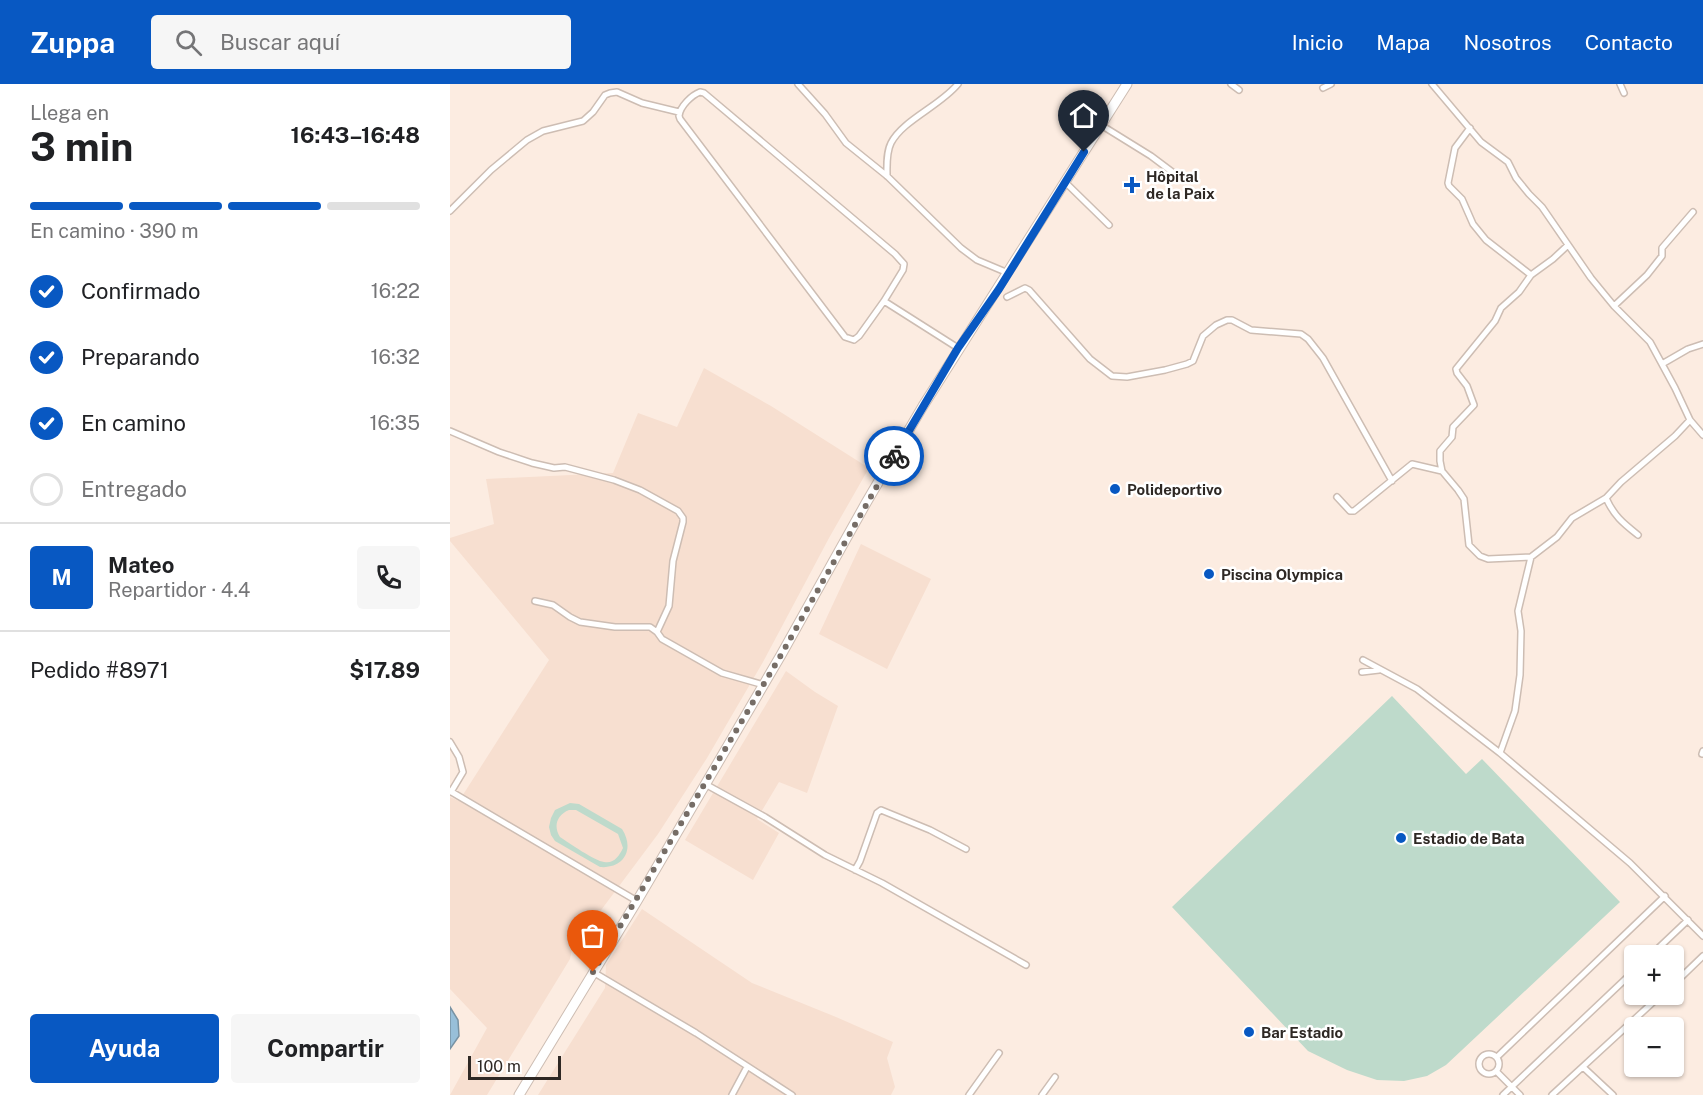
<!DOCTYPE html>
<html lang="es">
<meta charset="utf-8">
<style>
body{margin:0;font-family:"Public Sans",sans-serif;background:#f6f6f6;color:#202124;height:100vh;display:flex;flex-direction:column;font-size:22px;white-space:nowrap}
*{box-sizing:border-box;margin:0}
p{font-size:20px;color:#757577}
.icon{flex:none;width:33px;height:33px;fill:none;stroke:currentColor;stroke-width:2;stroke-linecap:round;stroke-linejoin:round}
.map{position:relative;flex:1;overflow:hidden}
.side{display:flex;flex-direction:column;background:#fff;width:450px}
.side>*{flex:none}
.tools{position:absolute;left:1174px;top:861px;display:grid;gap:12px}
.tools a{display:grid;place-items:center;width:60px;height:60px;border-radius:6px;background:#fff;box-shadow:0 2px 4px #0004;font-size:30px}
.scale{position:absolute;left:18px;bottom:15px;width:93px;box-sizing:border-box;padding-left:6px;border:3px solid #2e2824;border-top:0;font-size:16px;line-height:21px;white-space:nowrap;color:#2e2824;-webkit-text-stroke:4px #fff;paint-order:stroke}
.pin{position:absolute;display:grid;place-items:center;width:51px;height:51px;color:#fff;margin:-62px -26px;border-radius:50% 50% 50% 0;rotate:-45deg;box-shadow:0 0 6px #0007}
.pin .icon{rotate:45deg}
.courier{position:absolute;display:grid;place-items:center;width:60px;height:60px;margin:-30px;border:4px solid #0858c2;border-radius:50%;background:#fff;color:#222;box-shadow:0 2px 8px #0007}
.summary em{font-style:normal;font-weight:700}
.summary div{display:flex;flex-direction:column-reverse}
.summary{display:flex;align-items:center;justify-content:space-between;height:102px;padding:0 30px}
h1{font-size:39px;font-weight:700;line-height:45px}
.bar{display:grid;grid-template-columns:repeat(4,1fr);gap:9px 6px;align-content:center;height:72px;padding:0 30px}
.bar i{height:8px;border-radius:4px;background:#e0e0e0}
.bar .current{background:#0858c2}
.bar p{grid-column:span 4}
.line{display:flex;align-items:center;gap:15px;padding:0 30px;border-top:2px solid #e0e0e0}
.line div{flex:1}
.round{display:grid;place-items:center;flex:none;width:63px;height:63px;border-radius:6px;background:#f6f6f6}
ol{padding:0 30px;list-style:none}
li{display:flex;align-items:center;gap:18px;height:66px}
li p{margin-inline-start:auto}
li .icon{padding:6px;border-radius:50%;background:#0858c2;color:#fff;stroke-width:4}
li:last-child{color:#757577}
li i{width:33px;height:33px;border:3px solid #e0e0e0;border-radius:50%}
.action{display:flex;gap:12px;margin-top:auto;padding:12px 30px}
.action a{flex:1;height:69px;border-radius:6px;background:#0858c2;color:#fff;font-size:24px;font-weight:700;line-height:69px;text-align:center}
.action a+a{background:#f6f6f6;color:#202124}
header{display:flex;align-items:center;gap:36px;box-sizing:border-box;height:84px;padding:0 30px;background:#0858c2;color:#fff}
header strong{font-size:28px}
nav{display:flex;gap:33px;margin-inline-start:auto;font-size:21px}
.search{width:420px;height:54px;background:#f6f6f6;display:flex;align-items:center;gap:15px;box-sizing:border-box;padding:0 21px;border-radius:6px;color:#757577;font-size:22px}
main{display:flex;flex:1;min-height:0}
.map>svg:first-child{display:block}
.built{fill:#f7dfd0}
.green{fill:#bedacb;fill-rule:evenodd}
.water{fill:#98bfd9;stroke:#7892a3;stroke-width:1.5}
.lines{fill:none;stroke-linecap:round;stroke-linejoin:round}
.street-casing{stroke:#cdbdb3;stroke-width:8}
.primary-casing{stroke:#cdbdb3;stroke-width:11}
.street{stroke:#fff;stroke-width:5}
.primary{stroke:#fff;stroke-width:9}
.done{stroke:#766d66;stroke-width:6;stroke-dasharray:0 10.8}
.route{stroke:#0858c2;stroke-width:8}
.poi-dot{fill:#0858c2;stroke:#fff;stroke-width:2}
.labels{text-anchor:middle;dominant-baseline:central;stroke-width:5;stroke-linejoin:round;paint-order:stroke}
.poi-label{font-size:15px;font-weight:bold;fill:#2e2824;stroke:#fff;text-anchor:start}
</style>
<header>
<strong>Zuppa</strong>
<div class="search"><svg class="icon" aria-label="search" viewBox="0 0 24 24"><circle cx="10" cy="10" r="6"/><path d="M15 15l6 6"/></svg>Buscar aquí</div>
<nav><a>Inicio</a><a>Mapa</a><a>Nosotros</a><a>Contacto</a></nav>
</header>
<main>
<section class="side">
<div class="summary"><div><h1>3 min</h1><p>Llega en</p></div><em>16:43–16:48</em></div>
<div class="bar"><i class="current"></i><i class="current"></i><i class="current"></i><i></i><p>En camino · 390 m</p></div>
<ol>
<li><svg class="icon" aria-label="check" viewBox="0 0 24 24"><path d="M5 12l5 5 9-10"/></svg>Confirmado<p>16:22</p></li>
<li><svg class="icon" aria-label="check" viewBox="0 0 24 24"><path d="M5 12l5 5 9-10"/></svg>Preparando<p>16:32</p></li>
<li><svg class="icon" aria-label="check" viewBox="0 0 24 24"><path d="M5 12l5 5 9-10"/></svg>En camino<p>16:35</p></li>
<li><i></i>Entregado</li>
</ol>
<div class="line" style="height:108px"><b class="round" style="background:#0858c2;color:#fff">M</b><div><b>Mateo</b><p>Repartidor · 4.4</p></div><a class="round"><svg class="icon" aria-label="phone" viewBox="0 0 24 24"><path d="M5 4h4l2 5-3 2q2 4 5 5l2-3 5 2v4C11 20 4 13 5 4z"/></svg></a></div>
<div class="line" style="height:78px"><div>Pedido #8971</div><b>$17.89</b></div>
<div class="action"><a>Ayuda</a><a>Compartir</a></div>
</section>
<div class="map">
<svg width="1253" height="1011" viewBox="0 0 1253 1011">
<rect width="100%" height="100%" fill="#fcece1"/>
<path class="built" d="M254 284 321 322 419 384 379 454 313 578 257 674 208 750 122 865 120 875 37 1011H0L37 944 0 905V713L9 717 99 576 0 457V454L44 440 36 395 163 389 188 329 227 343Z
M411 460 481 495 437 585 369 550Z
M336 587 365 608 388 622 357 709 329 698 307 735 329 749 303 796 235 756Z
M192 825 302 899 386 933 443 958 437 974 445 1003 441 1011H88L155 904 156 881Z"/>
<path class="green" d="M942 612 1016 690 1032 675 1170 818 996 981 977 992 954 997 927 996 897 986 858 967 722 823Z
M120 719 129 720 172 745C185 765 174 785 150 783L105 757 101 751 99 743 101 734 105 726ZM119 726H126L168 750 173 764C169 772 164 780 154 778 145 777 119 759 110 753 103 742 107 731 119 726Z"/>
<path class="water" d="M0 923 8 936 9 952 0 965Z"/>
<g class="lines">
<defs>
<path id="street" d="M348 0 375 30 396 59 437 92 511 164 527 176 558 189
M781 0 789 6
M982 0 1031 58 1058 78 1066 94 1079 110 1092 123 1141 194 1164 222 1200 258 1225 304 1240 336 1253 351
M1170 0 1174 9
M873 4 881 0
M250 8 254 9 445 170 454 180 453 186 434 217 409 252 404 256 395 253 230 35 229 32C230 22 242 11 250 8Z
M651 41 701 72 733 96
M1020 44 1005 64 998 99 999 102 1012 115 1023 140 1036 156 1081 191
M437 92C437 82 436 69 441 59 453 36 490 22 508 0
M615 98 659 141
M0 127 41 86 77 56 93 47 133 37 143 28 155 11 160 9 167 8 192 19 229 28
M1118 161 1103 175 1081 191 1069 208 1051 224 1045 237 1006 285 1007 289 1017 302 1024 321 1003 343 1002 353 990 367V377L992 387 1008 406 1014 415 1019 461 1030 472 1038 475 1081 473 1107 453 1122 434 1156 414 1171 398 1225 352 1240 336
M557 213 575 204 579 206 640 275 662 292 677 293 715 286 737 280 743 277 753 252 766 241 777 236H782L801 246 851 250 858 255 873 274 942 397
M434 217 508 264
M1164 222 1197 191 1212 172V164L1243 128
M1212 280 1238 265 1253 260
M0 347 49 368 82 379 104 384 115 383 164 396 190 406 228 427 233 434V438L223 477 219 522 207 548
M887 413 900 427H904L962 380 992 387
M1156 414C1164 432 1173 439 1188 451
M85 517 103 521 120 533 130 538 165 543H200L207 548 212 555 272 589 314 601
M913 576 967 605 1050 669 1180 779 1253 852
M912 588 929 586
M0 658 9 673 13 688 1 708
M1050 669 1065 627 1070 591 1071 547 1068 527 1081 473
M1252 670 1253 667
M255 700 315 733 375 771 432 799 576 881
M0 707 187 817
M405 786 410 777 427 729 431 726 480 746 516 765
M1200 872 1238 836
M143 888 246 949 342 1011
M1224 900 1253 872
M1029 980a10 10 0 1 1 20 0a10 10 0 1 1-20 0Z
M1047 973 1215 812
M1133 983 1163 1011
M1046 987 1070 1011
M282 1011 297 983
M519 1011 549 969
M592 1011 605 993
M1053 1011 1185 886
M1102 1011 1212 910"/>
<path id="primary" d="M69 1011 187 817 331 571 416 419 473 322 677 0"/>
</defs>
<use href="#street" class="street-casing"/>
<use href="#primary" class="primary-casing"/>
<use href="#street" class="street"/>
<use href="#primary" class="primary"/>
</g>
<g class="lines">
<path class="done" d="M143 888 331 571 444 372"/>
<path class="route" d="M444 372 508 264 549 205 634 68"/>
</g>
<g class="poi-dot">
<path d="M679 92h6v6h6v6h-6v6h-6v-6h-6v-6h6z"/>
<circle cx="665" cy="405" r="6"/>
<circle cx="759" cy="490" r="6"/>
<circle cx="951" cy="754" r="6"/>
<circle cx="799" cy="948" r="6"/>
</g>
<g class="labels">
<g class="poi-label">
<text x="696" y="92">Hôpital<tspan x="696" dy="17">de la Paix</tspan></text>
<text x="677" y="405">Polideportivo</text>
<text x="771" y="490">Piscina Olympica</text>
<text x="963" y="754">Estadio de Bata</text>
<text x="811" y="948">Bar Estadio</text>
</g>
</g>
</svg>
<div class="tools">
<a>+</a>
<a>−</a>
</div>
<div class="scale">100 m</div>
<div class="pin" style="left:143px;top:888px;background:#ea580c"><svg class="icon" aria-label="bag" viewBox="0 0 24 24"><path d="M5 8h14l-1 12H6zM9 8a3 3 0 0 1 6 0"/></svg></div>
<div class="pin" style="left:634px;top:68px;background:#1f2937"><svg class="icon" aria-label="home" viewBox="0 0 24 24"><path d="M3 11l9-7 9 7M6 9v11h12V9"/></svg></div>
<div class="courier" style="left:444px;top:372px"><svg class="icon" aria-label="bike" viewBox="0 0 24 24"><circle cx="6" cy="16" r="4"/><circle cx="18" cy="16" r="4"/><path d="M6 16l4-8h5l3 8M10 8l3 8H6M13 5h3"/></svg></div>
</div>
</main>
